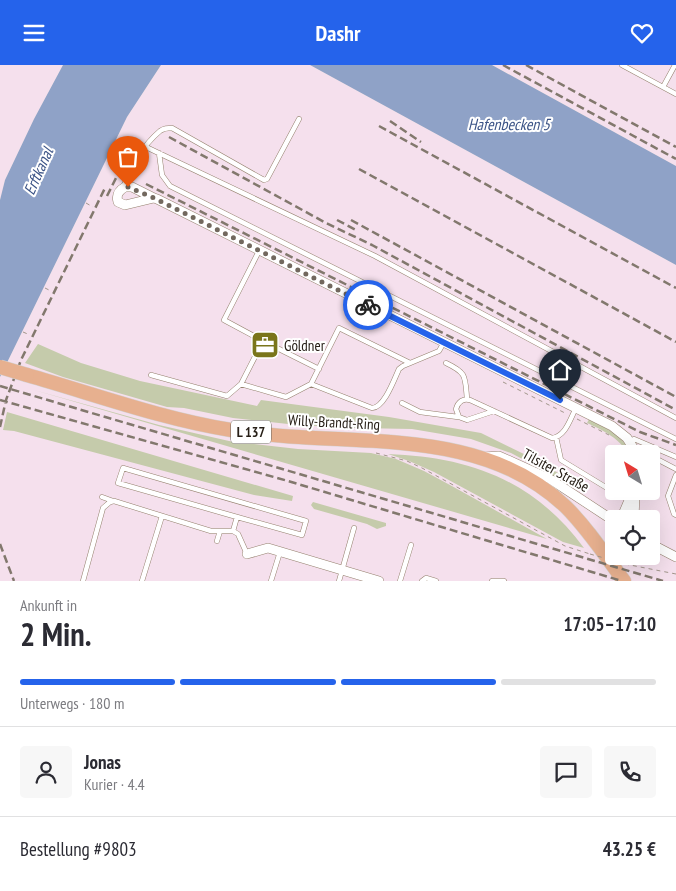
<!DOCTYPE html>
<html lang="de">
<meta charset="utf-8">
<style>
body{margin:0;font-family:"PT Sans Narrow",sans-serif;background:#f7f7f7;color:#2b2b33;height:100vh;display:flex;flex-direction:column;font-size:19px;white-space:nowrap}
*{box-sizing:border-box;margin:0}
p{font-size:16px;color:#7c7c81}
.icon{flex:none;width:28px;height:28px;fill:none;stroke:currentColor;stroke-width:2;stroke-linecap:round;stroke-linejoin:round}
.map{position:relative;height:516px;overflow:hidden}
.details{display:flex;flex-direction:column;background:#fff;flex:1}
.details>*{flex:none}
.needle{width:32px;rotate:322deg}
.fabs{position:absolute;left:605px;top:380px;display:grid;gap:10px}
.fabs a{display:grid;place-items:center;width:55px;height:55px;border-radius:5px;background:#fff;box-shadow:0 5px 20px #0002;font-size:25px}
.pin{position:absolute;display:grid;place-items:center;width:42px;height:42px;color:#fff;margin:-51px -21px;border-radius:50% 50% 50% 0;rotate:-45deg;box-shadow:0 0 5px #0007}
.pin .icon{rotate:45deg}
.courier{position:absolute;display:grid;place-items:center;width:50px;height:50px;margin:-25px;border:4px solid #2563eb;border-radius:50%;background:#fff;color:#222;box-shadow:0 1px 6px #0007}
.summary em{font-style:normal;font-weight:700}
.summary div{display:flex;flex-direction:column-reverse}
.summary{display:flex;align-items:center;justify-content:space-between;height:85px;padding:0 20px}
h1{font-size:32px;font-weight:700;line-height:38px}
.bar{display:grid;grid-template-columns:repeat(4,1fr);gap:8px 5px;align-content:center;height:60px;padding:0 20px}
.bar i{height:6px;border-radius:4px;background:#e1e1e2}
.bar .current{background:#2563eb}
.bar p{grid-column:span 4}
.line{display:flex;align-items:center;gap:12px;padding:0 20px;border-top:1px solid #e1e1e2}
.line div{flex:1}
.round{display:grid;place-items:center;flex:none;width:52px;height:52px;border-radius:5px;background:#f7f7f7}
header{display:flex;justify-content:space-between;align-items:center;height:65px;padding:0 20px;background:#2563eb;color:#fff;font-size:22px;font-weight:700}
.map>svg:first-child{display:block}
.industrial{fill:#f5e0ed;fill-rule:evenodd}
.green{fill:#c5cbab}
.water{fill:#8fa2c7}
.lines{fill:none;stroke-linecap:round;stroke-linejoin:round}
.lane-casing{stroke:#95816e;stroke-width:5.5}
.street-casing{stroke:#95816e;stroke-width:10}
.primary-casing{stroke:#d4d2d1;stroke-width:15}
.path{stroke:#a2968b;stroke-width:1;stroke-dasharray:4 4;stroke-linecap:butt}
.lane{stroke:#fff;stroke-width:4.5}
.street{stroke:#fff;stroke-width:9}
.primary{stroke:#e7b08f;stroke-width:14}
.rail{stroke:#82786d;stroke-width:2.5;stroke-dasharray:8 4;stroke-linecap:butt}
.primary-bridge-casing{stroke:#d4d2d1;stroke-width:15;stroke-linecap:butt}
.path-bridge{stroke:#a2968b;stroke-width:1;stroke-dasharray:4 4;stroke-linecap:butt}
.primary-bridge{stroke:#e7b08f;stroke-width:14}
.done{stroke:#72685e;stroke-width:5;stroke-dasharray:0 9}
.route{stroke:#2563eb;stroke-width:6}
.labels{text-anchor:middle;dominant-baseline:central;stroke-width:4;stroke-linejoin:round;paint-order:stroke}
.shield{fill:#fff;stroke:#68635d;stroke-width:1}
.shield-label{font-size:14px;font-weight:bold;fill:#282018}
.poi-label{font-size:15px;fill:#282018;stroke:#fff;text-anchor:start}
.street-label{font-size:15px;fill:#282018;stroke:#fff}
.water-label{font-size:16px;font-style:italic;fill:#3b5386;stroke:#fff}
</style>
<header><svg class="icon" aria-label="menu" viewBox="0 0 24 24"><path d="M4 6h16M4 12h16M4 18h16"/></svg>Dashr<svg class="icon" aria-label="heart" viewBox="0 0 24 24"><path d="M12 20l-8-8c-3-5 5-10 8-4 3-6 11-1 8 4z"/></svg></header>
<div class="map">
<svg width="676" height="516" viewBox="0 0 676 516">
<rect width="100%" height="100%" fill="#fceee1"/>
<path class="industrial" d="M0 0H63L34 54 5 115 0 135Z
M161 0H310L676 200V516H0V312L127 52ZM614 389H651V426H614ZM614 454H651V491H614Z
M492 0H676V101L527 19Z"/>
<path class="green" d="M38 279 81 298 140 316 257 341 261 335 389 352 481 368 528 391 581 421 556 412 511 388 471 374 412 364 357 363 297 360 233 353 184 343 167 342 63 312 25 298Z
M34 325 159 360 229 376 298 384 371 388 396 394 424 406 450 420 547 474Z
M7 347 293 431 292 436 254 430 14 366 3 365Z
M589 354C605 362 624 371 631 389H628C620 373 602 365 587 358Z
M388 389C469 392 534 415 584 483L563 477 434 407 409 396Z
M313 437 386 458V461L377 464 367 459 314 444 311 440Z"/>
<path class="water" d="M63 0H161L127 52 0 312V135L5 115 34 54Z
M310 0H492L676 101V200Z"/>
<g class="lines">
<defs>
<path id="lane" d="M622 0 676 29
M663 22 675 0
M146 82 375 191 676 353
M159 88 162 110 170 121 676 374
M125 122C124 106 148 76 160 66 164 63 167 63 172 63L264 115 267 114 299 54
M259 186 224 255 263 276
M446 298C467 308 465 311 467 334
M319 304 263 276 241 319 286 332 311 319 372 343C384 343 394 315 399 304L403 301 439 286 444 277
M151 310 227 331 241 319
M311 319 339 263 410 298
M402 338 420 347 458 352
M494 346 467 355 459 352 456 344C458 337 463 333 470 335L552 373C566 371 570 354 576 343
M556 372 561 395 612 426
M630 377 634 374 676 392
M639 389 643 387 648 389
M651 391 676 404
M676 410 668 431 674 449 676 450
M102 432 113 436
M233 466 237 452 118 418 123 403 306 456 302 470 237 452
M217 476 220 466
M83 516 103 443 110 437 114 436 211 466H233L238 469 247 489
M142 516 162 451
M271 516 280 487
M339 516 354 463
M400 516 411 480
M422 516 426 513 436 516
M492 516H504"/>
<path id="street" d="M154 133 125 140 118 137C116 130 118 126 125 122H132L154 133 157 134 612 361 627 373 637 389
M484 392 499 391 550 414 614 456
M621 454 633 426
M634 454 635 429
M651 479 676 492
M247 489 268 483 379 516"/>
<path id="primary" d="M27 310C94 329 162 354 231 365 253 368 276 371 299 372 391 378 493 372 566 442 588 464 605 490 624 516"/>
</defs>
<use href="#lane" class="lane-casing"/>
<use href="#street" class="street-casing"/>
<use href="#primary" class="primary-casing"/>
<path class="path" d="M114 82 120 86
M86 138 93 142
M45 223 51 226
M23 267 30 270
M503 317 567 349
M577 354 609 370
M376 388 407 396 422 403 565 481 590 489
M625 499 676 509"/>
<use href="#lane" class="lane"/>
<use href="#street" class="street"/>
<use href="#primary" class="primary"/>
<path class="rail" d="M503 0 676 94
M526 0 676 82
M390 56 421 77
M379 61 676 223
M169 72 326 158 372 180 676 345
M359 104 676 277
M146 119 640 367 676 380
M107 131 128 89
M337 155 358 166
M351 155 676 332
M0 321 663 516
M0 335 288 416 622 516
M0 362 6 335 21 295 105 123
M0 479 14 516"/>
<defs>
<path id="primary-bridge" d="M0 302 27 310"/>
</defs>
<use href="#primary-bridge" class="primary-bridge-casing"/>
<path class="path-bridge" d="M590 489 625 499"/>
<use href="#primary-bridge" class="primary-bridge"/>
</g>
<g class="lines">
<path class="done" d="M128 122 154 133 368 240"/>
<path class="route" d="M368 240 560 335"/>
</g>
<defs>
<symbol id="office-square" viewBox="-11 -11 22 22"><rect x="-9" y="-9" width="18" height="18" rx="4" fill="#7a751a" stroke="#fff"/><path d="M-6-3h4V-5.5h4V-3h4V5H-6ZM-1-4.5V-3h2v-1.5ZM-6 0V1H6V0Z" fill="#fff"/></symbol>
</defs>
<g fill-rule="evenodd">
<use href="#office-square" x="249" y="264" width="32" height="32"/>
</g>
<g class="labels">
<rect class="shield" x="231" y="355.5" width="40" height="23" rx="4"/>
<g class="shield-label">
<text x="251" y="367">L 137</text>
</g>
<g class="poi-label">
<text x="284" y="280">Göldner</text>
</g>
<g class="street-label">
<text transform="translate(334 357) rotate(3)">Willy-Brandt-Ring</text>
<text transform="translate(556 405) rotate(29)">Tilsiter Straße</text>
</g>
<g class="water-label">
<text x="509" y="59">Hafenbecken 5</text>
<text transform="translate(38 106) rotate(-66)">Erftkanal</text>
</g>
</g>
</svg>
<div class="fabs">
<a><svg class="needle" viewBox="-14 -14 28 28"><path d="M0-13l5 13h-10z" fill="#e53935"/><path d="M0 13l5-13h-10z" fill="#7c7c81"/></svg></a>
<a><svg class="icon" aria-label="locate" viewBox="0 0 24 24"><circle cx="12" cy="12" r="6"/><path d="M12 2v4M12 18v4M2 12h4M18 12h4"/></svg></a>
</div>
<div class="pin" style="left:128px;top:122px;background:#ea580c"><svg class="icon" aria-label="bag" viewBox="0 0 24 24"><path d="M5 8h14l-1 12H6zM9 8a3 3 0 0 1 6 0"/></svg></div>
<div class="pin" style="left:560px;top:335px;background:#1f2937"><svg class="icon" aria-label="home" viewBox="0 0 24 24"><path d="M3 11l9-7 9 7M6 9v11h12V9"/></svg></div>
<div class="courier" style="left:368px;top:240px"><svg class="icon" aria-label="bike" viewBox="0 0 24 24"><circle cx="6" cy="16" r="4"/><circle cx="18" cy="16" r="4"/><path d="M6 16l4-8h5l3 8M10 8l3 8H6M13 5h3"/></svg></div>
</div>
<section class="details">
<div class="summary"><div><h1>2 Min.</h1><p>Ankunft in</p></div><em>17:05–17:10</em></div>
<div class="bar"><i class="current"></i><i class="current"></i><i class="current"></i><i></i><p>Unterwegs · 180 m</p></div>
<div class="line" style="height:90px"><a class="round"><svg class="icon" aria-label="person" viewBox="0 0 24 24"><circle cx="12" cy="8" r="4"/><path d="M4 21q1-7 8-7t8 7"/></svg></a><div><b>Jonas</b><p>Kurier · 4.4</p></div><a class="round"><svg class="icon" aria-label="chat" viewBox="0 0 24 24"><path d="M4 5h16v11H9l-5 4z"/></svg></a><a class="round"><svg class="icon" aria-label="phone" viewBox="0 0 24 24"><path d="M5 4h4l2 5-3 2q2 4 5 5l2-3 5 2v4C11 20 4 13 5 4z"/></svg></a></div>
<div class="line" style="height:65px"><div>Bestellung #9803</div><b>43.25 €</b></div>
</section>
